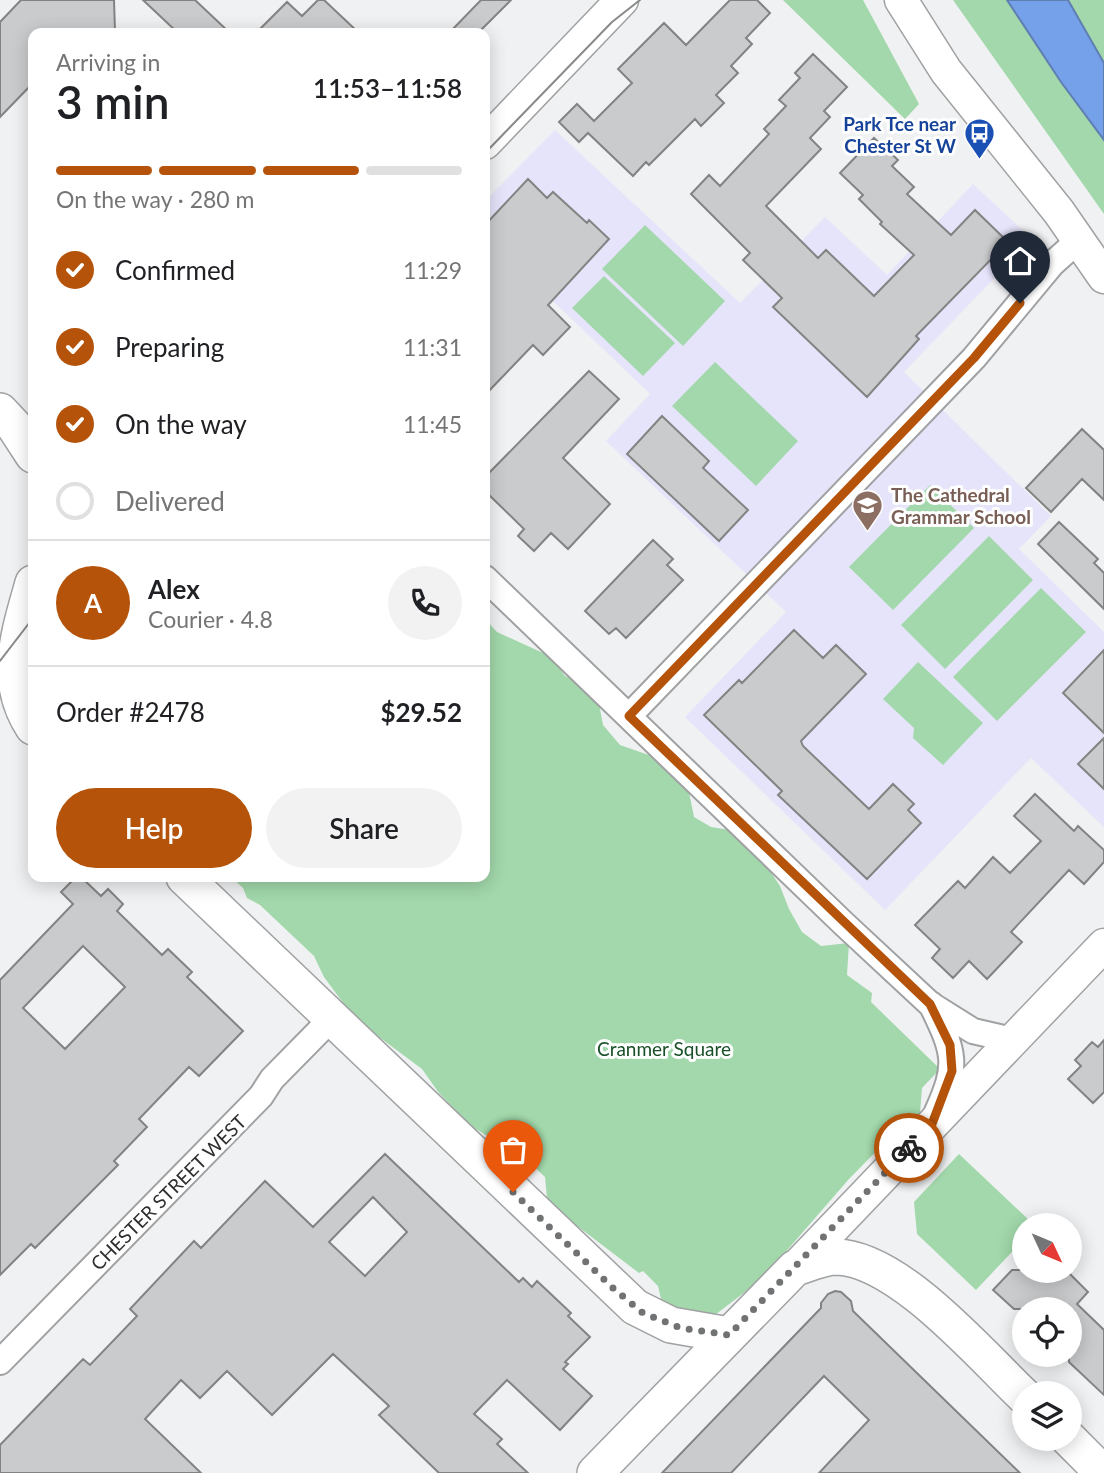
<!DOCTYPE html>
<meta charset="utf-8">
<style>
body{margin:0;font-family:Lato,sans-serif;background:#f2f2f2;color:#202124;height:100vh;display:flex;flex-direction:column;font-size:26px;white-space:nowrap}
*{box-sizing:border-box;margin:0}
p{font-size:23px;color:#757577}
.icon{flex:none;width:38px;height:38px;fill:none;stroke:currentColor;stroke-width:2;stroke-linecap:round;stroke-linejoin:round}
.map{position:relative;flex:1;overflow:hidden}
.drawer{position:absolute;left:28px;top:28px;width:462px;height:854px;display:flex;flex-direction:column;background:#fff;border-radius:14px;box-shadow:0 4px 18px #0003}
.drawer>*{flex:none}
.needle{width:46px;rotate:134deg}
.buttons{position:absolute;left:1012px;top:1213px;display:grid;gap:14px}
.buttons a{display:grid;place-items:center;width:70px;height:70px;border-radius:50%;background:#fff;box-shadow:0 4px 18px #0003;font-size:35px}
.pin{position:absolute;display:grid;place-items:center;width:60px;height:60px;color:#fff;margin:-72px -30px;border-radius:50% 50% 50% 0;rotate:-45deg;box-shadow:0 0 7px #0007}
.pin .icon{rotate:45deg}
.courier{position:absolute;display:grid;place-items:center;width:70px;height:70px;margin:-35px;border:5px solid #b45309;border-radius:50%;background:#fff;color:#222;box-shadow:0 2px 9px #0007}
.summary em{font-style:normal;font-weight:600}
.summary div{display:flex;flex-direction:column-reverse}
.summary{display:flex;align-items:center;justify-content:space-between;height:119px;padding:0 28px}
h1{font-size:46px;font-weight:600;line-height:52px}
.bar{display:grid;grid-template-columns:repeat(4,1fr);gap:10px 7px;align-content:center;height:84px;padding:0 28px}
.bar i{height:9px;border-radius:5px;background:#e0e0e0}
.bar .on{background:#b45309}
.bar p{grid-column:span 4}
.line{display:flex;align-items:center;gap:18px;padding:0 28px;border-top:2px solid #e0e0e0}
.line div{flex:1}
.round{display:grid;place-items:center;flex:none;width:74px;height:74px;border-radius:37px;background:#f2f2f2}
ol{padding:0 28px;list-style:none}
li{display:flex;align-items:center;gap:21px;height:77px}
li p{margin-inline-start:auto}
li .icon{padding:7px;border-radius:50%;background:#b45309;color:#fff;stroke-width:4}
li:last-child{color:#757577}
li i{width:38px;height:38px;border:4px solid #e0e0e0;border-radius:50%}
.cta{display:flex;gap:14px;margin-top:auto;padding:14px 28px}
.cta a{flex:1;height:80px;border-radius:42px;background:#b45309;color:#fff;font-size:28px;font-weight:600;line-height:80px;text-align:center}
.cta a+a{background:#f2f2f2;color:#202124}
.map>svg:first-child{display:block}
.education{fill:#e6e4fa}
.green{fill:#a2d8ab}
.water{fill:#75a1ea;stroke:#5f7eb2;stroke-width:2}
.building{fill:#cacbcc;stroke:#838384;stroke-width:2;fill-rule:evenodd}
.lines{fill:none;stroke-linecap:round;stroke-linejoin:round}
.minor-casing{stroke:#a0a1a2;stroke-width:28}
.tertiary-casing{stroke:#a0a1a2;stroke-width:35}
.secondary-casing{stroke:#a0a1a2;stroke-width:38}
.minor{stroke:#fff;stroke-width:24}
.tertiary{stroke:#fff;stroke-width:32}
.secondary{stroke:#fff;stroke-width:35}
.tram{stroke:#898a8a;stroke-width:2}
.done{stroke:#717273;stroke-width:7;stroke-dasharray:0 12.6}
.route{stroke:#b45309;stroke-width:9}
.labels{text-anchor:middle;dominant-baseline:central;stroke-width:6;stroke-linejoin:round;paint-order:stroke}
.transit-label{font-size:19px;font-weight:bold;fill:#164399;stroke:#fefeff;text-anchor:end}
.education-label{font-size:19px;font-weight:bold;fill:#785e54;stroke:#fefeff;text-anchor:start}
.park-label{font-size:19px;fill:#184f27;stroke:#fefeff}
.street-label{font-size:19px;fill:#2d2e2e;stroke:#fefeff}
</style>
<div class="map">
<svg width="1104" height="1473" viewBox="0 0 1104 1473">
<rect width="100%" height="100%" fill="#f0f1f2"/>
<path class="education" d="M555 130 740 303 825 217 887 275 973 184 1032 239 904 372 1051 516 1019 549 1104 632V827L1031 758 885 910 685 717 786 612 606 441 650 394 485 236V201Z"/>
<path class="green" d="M783 0H863L919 104 905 119Z
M953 0H1104V214Z
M645 225 725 301 683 346 602 269Z
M604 276 675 343 643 376 572 308Z
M715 362 798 441 756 486 672 406Z
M930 485 974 528 893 610 849 567Z
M989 536 1033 580 945 669 901 625Z
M1041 588 1086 632 997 721 953 677Z
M485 619 497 632 552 657 565 676 585 685 598 698 603 725 620 745 663 760 689 792 694 817 711 827 730 830 750 841 780 886 789 909 802 932 821 946 849 943 847 975 872 993 871 1002 940 1069 922 1088 920 1113 913 1127 895 1132 849 1179 776 1263 745 1292 707 1321 681 1322 661 1299 658 1286 643 1271 639 1273 568 1219 547 1198 545 1177 528 1161 471 1126 439 1093 422 1069 355 1019 324 977 314 956 260 905 247 898 243 888 231 877H485Z
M918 662 983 723 943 765 913 738 914 728 883 699Z
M959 1154 1029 1220 1021 1228 1024 1231V1239L976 1290 917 1234 914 1202Z"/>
<path class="water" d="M1007 0H1068L1104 63V140L1061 82Z"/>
<path class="building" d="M21 0H114L115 31 33 33V83L0 117V22Z
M143 0H195L230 33H178Z
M318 0H324L359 33H256L287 2 302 16Z
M481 0H511L478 33H449Z
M730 0H757L770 13 746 38 752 44 731 66 738 73 716 95 724 103 701 126 695 119 649 165 646 162 633 176 588 133 579 142 559 122 577 104 594 121 632 83 618 69 664 23 686 45Z
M813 54 847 87 824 111 830 117 810 138 821 149 766 206 818 258 826 250 874 296 914 255 880 224 882 222 859 199 863 195 840 173 874 138 898 160 892 166 914 187 907 194 951 235 975 210 1008 242 916 336 919 339 867 397 773 307 782 298 743 260 750 253 691 194 709 175 720 186 769 134 764 129 786 106 779 100 800 78 795 73Z
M528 179 547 198 553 192 587 223 589 220 609 239 548 305 570 327 543 355 533 345 485 395V225Z
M589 371 619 399 563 458 610 504 568 549 551 533 534 551 518 536 524 529 485 491V477Z
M662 416 709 461 703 468 748 510 719 541 627 454Z
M1082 429 1104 450V500L1082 479 1051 512 1026 488Z
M1059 522 1098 559 1094 563 1104 573V609L1038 544Z
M653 540 673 559 667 565 683 580 626 638 616 628 609 634 585 611Z
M794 630 823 658 836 645 866 674 801 741 803 746 869 809 893 784 914 804 908 810 921 823 867 879 778 795 782 791 704 715 739 680 742 683Z
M1104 650V733L1063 693Z
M1104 738V789L1078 764Z
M1035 794 1074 831 1078 826 1104 850V862L1084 884 1069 870 1011 932 1022 942 987 979 969 961 953 978 932 958 940 949 915 925 958 881 965 888 993 857 1010 873 1041 841 1014 816Z
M76 877H81L101 896 108 889 123 904 117 911 162 955 168 949 192 972 187 977 243 1031 199 1076 189 1067 139 1119 147 1127 114 1161 118 1165 35 1248 31 1244 0 1275V980L73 904 61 892ZM83 946 125 987 65 1049 23 1008Z
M1104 1040V1092L1093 1103 1068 1079 1081 1066 1075 1060 1092 1042 1098 1047Z
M385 1154 519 1282 523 1278 532 1287 537 1281 571 1313 568 1316 590 1337 565 1362 568 1364 563 1369 592 1396 560 1430 507 1380 474 1414 502 1439 497 1444 528 1473H439L379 1415 389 1406 333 1354 272 1415 227 1371 200 1398 181 1380 145 1419 201 1473H0V1445L83 1359 90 1365 137 1316 130 1309 194 1241 201 1248 265 1181 313 1227ZM373 1197 407 1232 365 1276 329 1242Z
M1012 1270H1066L1088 1292 1077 1304 1104 1330V1395L1069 1362V1309H1014L993 1290Z
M835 1291 841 1292 851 1301 853 1311 1020 1473H819L869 1420 824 1376 731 1473H662L821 1308V1303L828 1294Z"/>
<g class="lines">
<defs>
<path id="minor" d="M485 578 844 924 930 1004 973 1031 1012 1040
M629 716 974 358 1052 264 1080 239
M931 1004C955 1053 959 1064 936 1114
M0 1362 261 1096 272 1079 332 1018"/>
<path id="tertiary" d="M901 0 946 71 1059 212 1104 277
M485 143 622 0
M795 1268 1104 945"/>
<path id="secondary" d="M0 411 14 426 33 455
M33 583C19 633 2 680 33 727
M184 877 635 1307 671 1325 729 1335
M1068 1438 1103 1473
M595 1473 795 1268C809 1264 822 1257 837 1257 899 1259 980 1354 1024 1396"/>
</defs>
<use href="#minor" class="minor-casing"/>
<use href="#tertiary" class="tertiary-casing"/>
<use href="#secondary" class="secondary-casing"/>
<use href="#minor" class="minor"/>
<use href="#tertiary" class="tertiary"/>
<use href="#secondary" class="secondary"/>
<path class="tram" d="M485 153 612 22 640 0
M0 661 33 618"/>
</g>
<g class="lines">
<path class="done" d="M513 1192 614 1289 643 1313 681 1328 729 1335 909 1148"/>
<path class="route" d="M909 1148 932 1124 952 1071 950 1045 930 1004 629 716 974 358 1020 303"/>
</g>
<defs>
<symbol id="bus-pin" viewBox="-11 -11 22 30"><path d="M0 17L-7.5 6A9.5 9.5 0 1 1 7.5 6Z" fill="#1a4fb4" stroke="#fefeff"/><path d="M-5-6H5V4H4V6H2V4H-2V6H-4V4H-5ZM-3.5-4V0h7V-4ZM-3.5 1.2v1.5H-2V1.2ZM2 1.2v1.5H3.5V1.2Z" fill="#fff"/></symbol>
<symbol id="school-pin" viewBox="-11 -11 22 30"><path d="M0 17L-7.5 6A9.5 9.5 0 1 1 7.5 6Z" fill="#8d6e63" stroke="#fefeff"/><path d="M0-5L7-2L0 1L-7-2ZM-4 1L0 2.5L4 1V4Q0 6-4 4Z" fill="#fff"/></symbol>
</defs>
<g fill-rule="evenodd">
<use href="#bus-pin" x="962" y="116" width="35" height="47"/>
<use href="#school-pin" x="850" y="488" width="35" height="47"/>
</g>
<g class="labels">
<g class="transit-label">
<text x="956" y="123">Park Tce near<tspan x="956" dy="22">Chester St W</tspan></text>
</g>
<g class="education-label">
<text x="891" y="494">The Cathedral<tspan x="891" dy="22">Grammar School</tspan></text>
</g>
<g class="park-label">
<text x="664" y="1048">Cranmer Square</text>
</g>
<g class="street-label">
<text transform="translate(168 1192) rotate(-45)">CHESTER STREET WEST</text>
</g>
</g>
</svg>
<div class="buttons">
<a><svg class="needle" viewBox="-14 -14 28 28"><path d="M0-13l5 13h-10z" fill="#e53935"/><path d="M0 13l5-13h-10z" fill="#757577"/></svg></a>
<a><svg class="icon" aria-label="locate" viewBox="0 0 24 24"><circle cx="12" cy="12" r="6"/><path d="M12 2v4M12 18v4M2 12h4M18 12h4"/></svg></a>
<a><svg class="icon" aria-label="layers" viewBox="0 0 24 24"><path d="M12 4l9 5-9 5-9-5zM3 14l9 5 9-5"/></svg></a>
</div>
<div class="pin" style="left:513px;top:1192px;background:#ea580c"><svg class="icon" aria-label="bag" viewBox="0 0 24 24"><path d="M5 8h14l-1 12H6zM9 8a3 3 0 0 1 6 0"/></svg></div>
<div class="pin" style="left:1020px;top:303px;background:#1f2937"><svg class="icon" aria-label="home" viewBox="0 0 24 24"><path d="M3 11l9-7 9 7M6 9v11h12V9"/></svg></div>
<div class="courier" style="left:909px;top:1148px"><svg class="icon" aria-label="bike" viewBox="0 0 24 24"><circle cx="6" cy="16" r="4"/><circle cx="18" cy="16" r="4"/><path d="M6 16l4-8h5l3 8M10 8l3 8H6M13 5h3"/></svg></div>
<section class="drawer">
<div class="summary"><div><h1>3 min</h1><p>Arriving in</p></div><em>11:53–11:58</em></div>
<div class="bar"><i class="on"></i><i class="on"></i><i class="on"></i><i></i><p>On the way · 280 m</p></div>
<ol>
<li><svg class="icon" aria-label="check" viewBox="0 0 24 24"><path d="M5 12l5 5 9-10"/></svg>Confirmed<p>11:29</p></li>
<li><svg class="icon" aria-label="check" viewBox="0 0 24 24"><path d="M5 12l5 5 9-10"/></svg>Preparing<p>11:31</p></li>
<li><svg class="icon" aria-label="check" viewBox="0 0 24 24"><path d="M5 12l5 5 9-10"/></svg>On the way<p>11:45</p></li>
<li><i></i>Delivered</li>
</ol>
<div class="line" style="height:126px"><b class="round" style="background:#b45309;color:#fff">A</b><div><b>Alex</b><p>Courier · 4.8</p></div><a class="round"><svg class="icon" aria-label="phone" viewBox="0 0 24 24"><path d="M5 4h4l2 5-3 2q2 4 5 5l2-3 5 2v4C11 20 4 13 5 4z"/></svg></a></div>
<div class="line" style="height:91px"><div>Order #2478</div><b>$29.52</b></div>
<div class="cta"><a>Help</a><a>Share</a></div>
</section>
</div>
